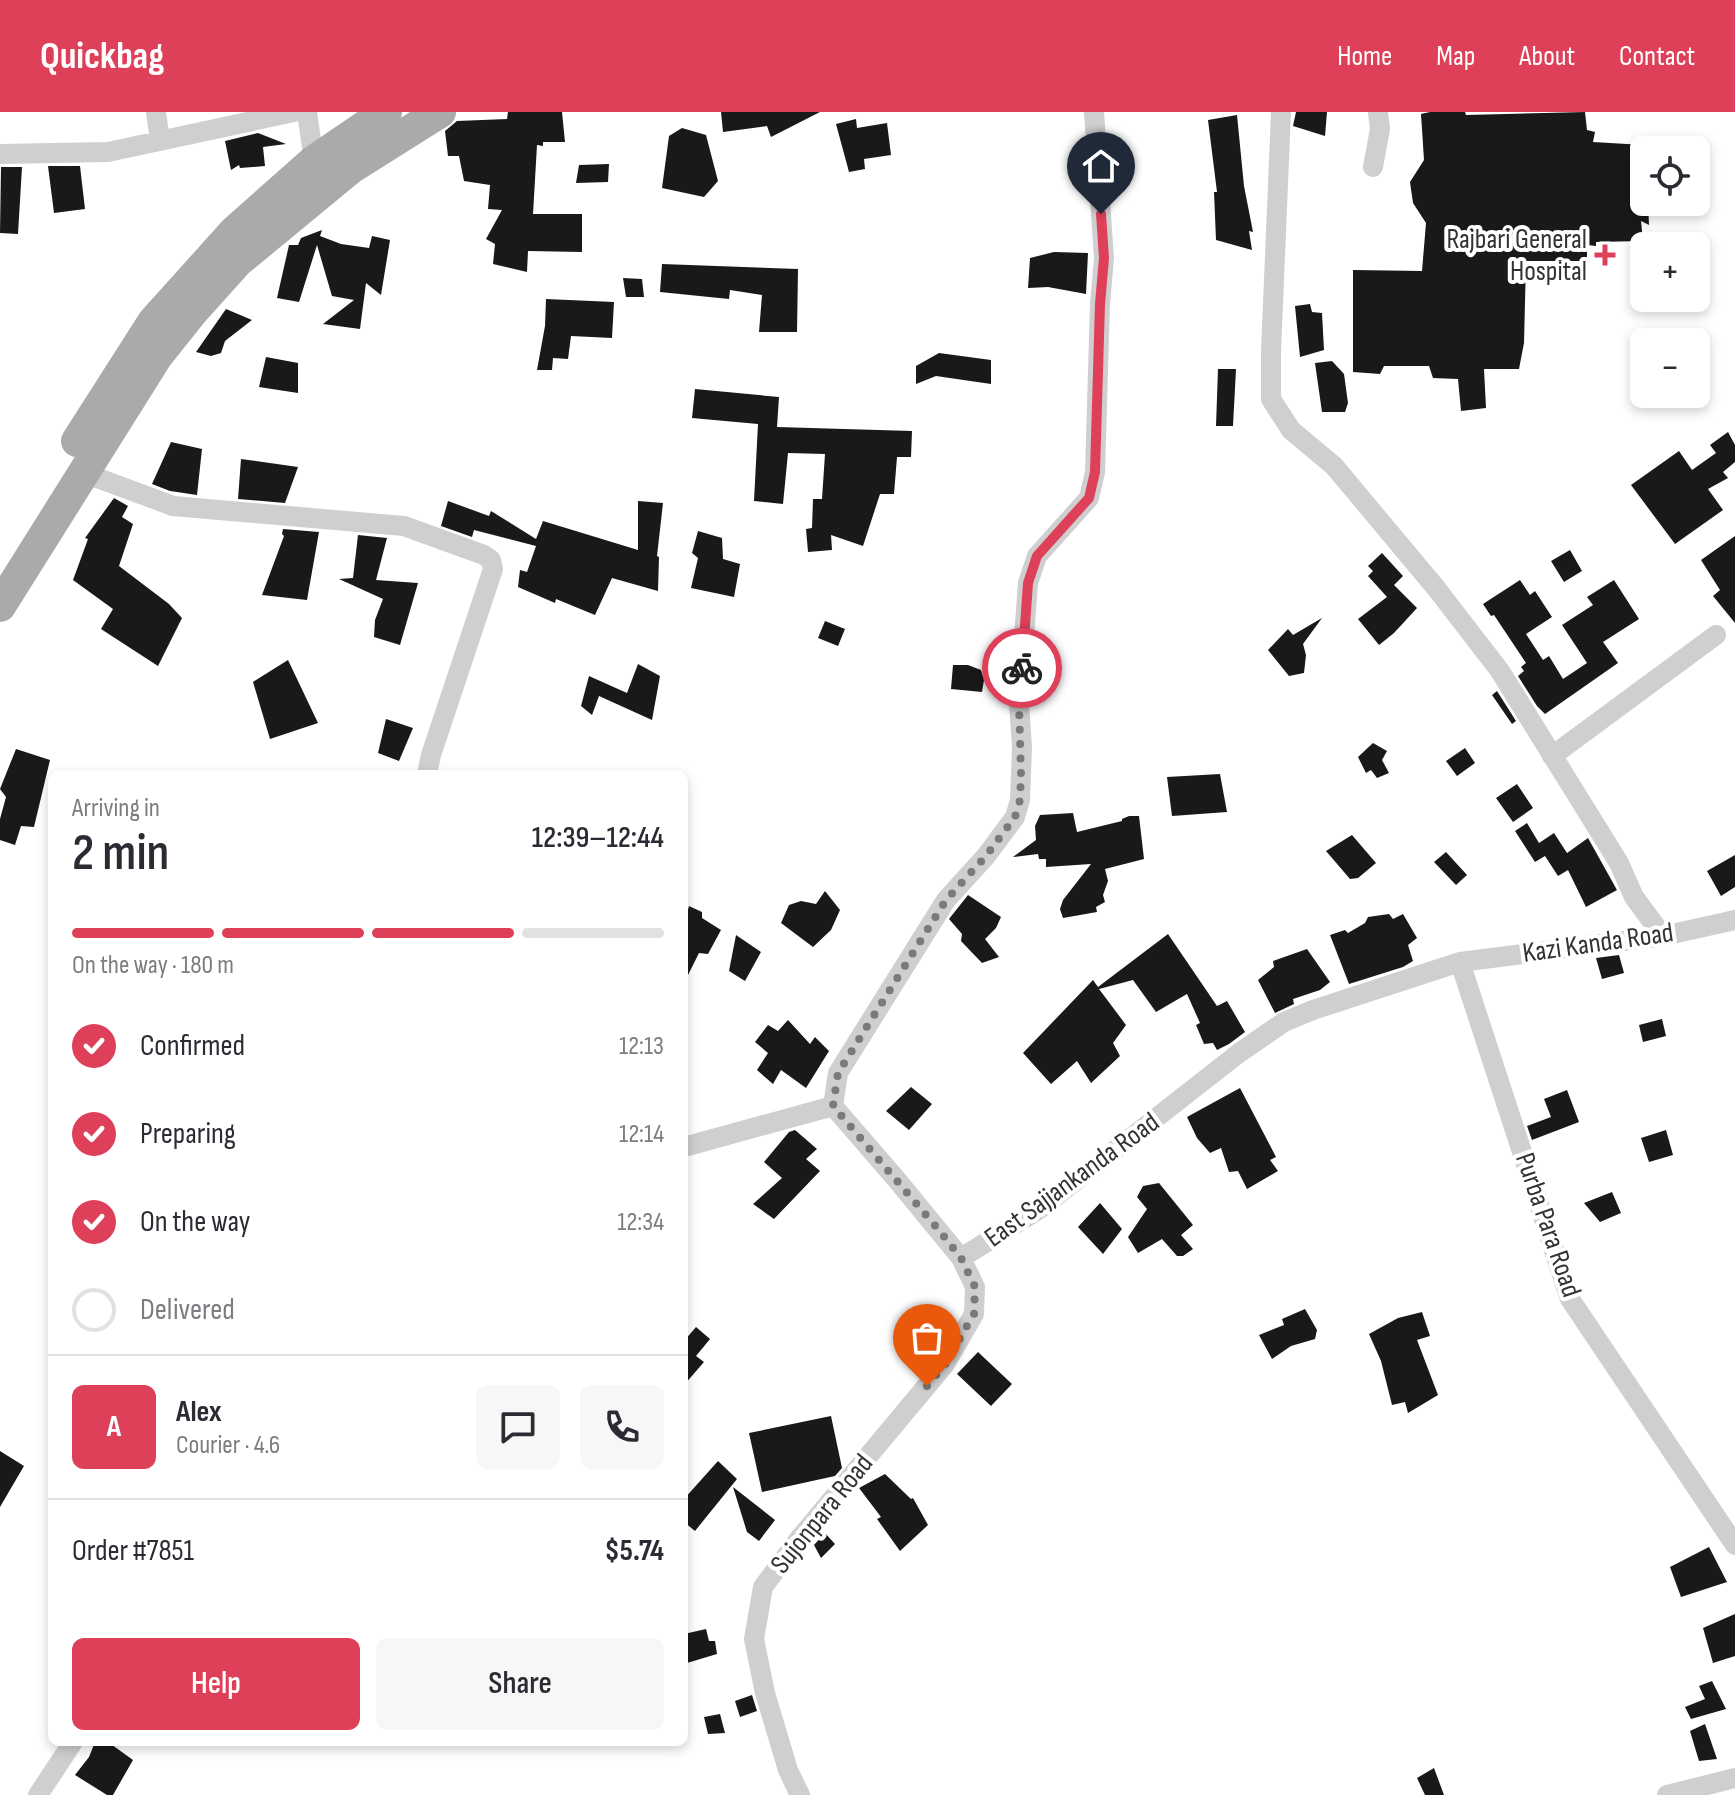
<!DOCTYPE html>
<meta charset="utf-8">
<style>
body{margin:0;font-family:"Sofia Sans Condensed",sans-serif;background:#f7f7f7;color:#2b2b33;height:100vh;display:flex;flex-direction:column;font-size:30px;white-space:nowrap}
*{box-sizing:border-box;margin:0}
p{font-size:26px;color:#7c7c81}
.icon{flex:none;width:44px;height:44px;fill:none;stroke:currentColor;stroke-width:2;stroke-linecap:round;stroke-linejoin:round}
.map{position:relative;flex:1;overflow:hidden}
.panel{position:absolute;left:48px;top:658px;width:640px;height:976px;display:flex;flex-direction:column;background:#fff;border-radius:12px;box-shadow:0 4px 12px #0003}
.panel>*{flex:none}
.fabs{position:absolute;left:1630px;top:24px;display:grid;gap:16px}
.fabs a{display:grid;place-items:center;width:80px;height:80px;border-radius:12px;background:#fff;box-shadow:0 4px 12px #0003;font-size:40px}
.pin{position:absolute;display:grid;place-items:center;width:68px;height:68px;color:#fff;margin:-82px -34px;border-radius:50% 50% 50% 0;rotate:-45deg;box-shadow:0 0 8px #0007}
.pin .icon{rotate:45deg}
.courier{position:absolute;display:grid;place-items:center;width:80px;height:80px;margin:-40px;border:6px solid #dd4058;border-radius:50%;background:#fff;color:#222;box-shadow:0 2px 10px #0007}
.head em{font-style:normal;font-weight:600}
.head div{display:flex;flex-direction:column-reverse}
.head{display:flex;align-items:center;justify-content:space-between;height:136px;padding:0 24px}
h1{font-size:52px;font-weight:600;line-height:60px}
.bar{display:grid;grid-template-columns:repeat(4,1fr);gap:12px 8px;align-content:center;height:96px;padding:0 24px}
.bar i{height:10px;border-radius:6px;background:#e1e1e2}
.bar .current{background:#dd4058}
.bar p{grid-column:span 4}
.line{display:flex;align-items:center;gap:20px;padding:0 24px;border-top:2px solid #e1e1e2}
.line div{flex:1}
.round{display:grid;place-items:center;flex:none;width:84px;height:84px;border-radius:12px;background:#f7f7f7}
ol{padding:0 24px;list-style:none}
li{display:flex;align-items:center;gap:24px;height:88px}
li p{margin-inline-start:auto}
li .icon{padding:8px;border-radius:50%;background:#dd4058;color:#fff;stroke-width:4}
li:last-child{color:#7c7c81}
li i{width:44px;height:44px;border:4px solid #e1e1e2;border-radius:50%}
.cta{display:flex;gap:16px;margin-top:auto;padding:16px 24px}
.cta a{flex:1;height:92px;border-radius:12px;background:#dd4058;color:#fff;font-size:32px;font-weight:600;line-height:92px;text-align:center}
.cta a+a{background:#f7f7f7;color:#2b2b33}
header{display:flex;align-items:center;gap:48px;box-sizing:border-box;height:112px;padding:0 40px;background:#dd4058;color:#fff}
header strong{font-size:38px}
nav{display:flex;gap:44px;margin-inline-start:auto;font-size:28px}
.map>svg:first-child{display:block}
.building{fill:#191919}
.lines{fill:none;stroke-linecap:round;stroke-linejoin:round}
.minor{stroke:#cfcfcf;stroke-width:20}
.primary{stroke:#aaa;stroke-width:32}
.done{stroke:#7a7a7a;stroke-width:8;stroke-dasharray:0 14.4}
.route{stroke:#dd4058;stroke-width:10}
.poi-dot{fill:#dd4058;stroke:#fff;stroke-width:3}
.labels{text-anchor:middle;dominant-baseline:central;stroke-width:8;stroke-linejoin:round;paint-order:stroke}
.poi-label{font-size:28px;fill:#323232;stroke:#fff;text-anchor:end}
.street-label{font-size:28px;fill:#323232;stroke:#fff}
</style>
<header>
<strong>Quickbag</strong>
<nav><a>Home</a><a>Map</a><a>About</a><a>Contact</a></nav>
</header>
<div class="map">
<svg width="1735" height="1683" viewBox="0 0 1735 1683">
<rect width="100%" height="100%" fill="#fff"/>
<path class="building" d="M508 0H562L565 30H543V34L537 33 533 102H582V140L528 139 527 160 493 152 495 132 486 127 502 98 488 97 490 73 464 69 459 44H448L445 19 457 9 507 7Z
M721 0H820L771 25 767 14 723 20Z
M1296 0H1327L1325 24 1293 14Z
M1430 0H1465L1466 3 1585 0 1587 18 1595 20 1593 30 1644 33V90H1648L1649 113 1641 109 1643 129 1596 130V134L1587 133V149H1526L1524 231 1519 257H1484L1486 296 1461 299 1458 267 1433 266 1429 254H1384L1380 262 1353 260V158L1422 159 1426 111 1413 91 1410 70 1424 48 1421 2Z
M1237 3 1244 74 1253 120 1249 119 1252 138 1216 128 1214 80H1217L1208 8Z
M856 7 857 16 887 11 891 43 864 47 865 57 849 60 836 12Z
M682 16 706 23 718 69 704 85 662 76 669 24Z
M258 21 286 32 263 35 265 54 240 56 239 53 231 58 225 29Z
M609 52 608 70 576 71 579 53Z
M48 54H80L85 97 54 101Z
M1 55H22L18 122 0 121Z
M322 118 320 124 341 132 369 136 372 124 390 128 381 183 366 171 360 217 323 212 354 188 332 184 317 133 299 190 277 186 289 133H298L301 126Z
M1054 140 1088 141 1086 182 1048 175 1028 176 1030 146Z
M662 152 798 157 797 220H759L762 183 730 178 729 187 660 180Z
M623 166 642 167 644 185H626Z
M546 187 614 190 612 226 571 224 568 247 553 246 552 258H537L545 214Z
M1310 192 1312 200 1322 201 1324 238 1300 245 1295 194Z
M226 197 252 208 225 229 221 241 211 244 196 240Z
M939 241 991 248V272L936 264 916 272V254Z
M266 245 298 251V281L259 275Z
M1332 249 1344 262 1348 291 1345 300H1322L1315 251Z
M1218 257H1236L1233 314H1216Z
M695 277 779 285 777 315 912 319 911 345H897L894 382H880L863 434 831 423 832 438 808 440 806 417 812 416 813 387H822L825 342 788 341 783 392 754 389 758 312 692 306Z
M1728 320 1735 333V350L1723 360 1728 366 1708 377 1723 398 1675 432 1631 373 1679 339 1692 358 1716 341 1710 333Z
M171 330 202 337 197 383 170 379 152 372Z
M241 347 298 355 285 391 238 387Z
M114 386 128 394 122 405 133 412 119 454 169 492 182 506 158 554 101 517 113 497 73 468 88 427 85 426Z
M448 389 489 404 491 399 536 427 543 409 638 438V389L663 391 657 444 659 445 658 479 612 466 595 503 556 487 555 491 518 475 520 458 527 460 536 434 474 418 472 425 441 414Z
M283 417 319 420 307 488 262 483 284 424 282 422Z
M698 419 722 426 723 447 740 452 734 485 691 476 698 446 692 441Z
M358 423 387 426 376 468 418 471 400 533 374 525 375 508 383 487 339 467 353 466Z
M1735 424V511L1713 484 1720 478 1701 448Z
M1570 438 1582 459 1564 470 1551 449Z
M1382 441 1403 464 1394 473 1417 496 1394 521 1379 533 1358 507 1387 485 1368 464 1373 459 1368 454Z
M1520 468 1530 483 1535 479 1552 505 1526 522 1543 548 1549 544 1563 567 1587 551 1562 513 1593 493 1587 485 1614 468 1639 507 1603 530 1618 551 1545 602 1537 594 1518 564 1524 559 1521 555 1526 551 1494 503 1491 504 1483 492Z
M1322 506 1303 532 1306 543 1304 561 1289 564 1268 538 1288 517 1293 523Z
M825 509 845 517 838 534 818 526Z
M288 548 318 611 270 627 253 570Z
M638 552 660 564 652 608 599 584 592 603 581 594 589 564 627 581Z
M953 553H968L981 558 984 568 982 580 951 577Z
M1497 579 1516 609 1512 612 1492 583Z
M386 607 413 616 399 649 378 641Z
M1373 631 1387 639 1382 648 1389 661 1377 666 1371 658 1366 661 1358 645Z
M1465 636 1475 651 1457 664 1446 649Z
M16 637 50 648 34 715 21 714 15 733 0 728V707L6 685 0 677Z
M1220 662 1227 700 1172 704 1167 665Z
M1517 672 1533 696 1513 710 1496 686Z
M1073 701 1077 720 1122 709V707L1129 704H1139L1144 747 1105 757 1108 769 1103 783 1105 790 1096 795 1097 800 1063 806 1060 797 1063 788 1091 752 1046 755V747H1039L1038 742 1013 745 1036 728 1035 714 1040 703Z
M1527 711 1539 731 1554 721 1567 741 1588 726 1617 778 1586 795 1568 758 1558 764 1545 744 1535 750 1515 719Z
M1352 723 1376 751 1358 766 1350 767 1326 739Z
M1446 740 1467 763 1456 773 1434 750Z
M1735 743V775L1721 784 1707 759Z
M825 779 840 798 831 818 813 835 781 811 789 793 801 789 816 792Z
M968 783 1001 805 996 816 985 827 999 845 982 851 961 829 962 822 949 807Z
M689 794 702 800V806L721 818 708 842 699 841 684 871V812Z
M1389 802 1393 807 1403 802 1417 826 1408 833 1413 849 1403 855 1349 872 1330 823 1345 818 1348 821 1365 811 1368 805Z
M1168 822 1217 894 1227 889 1245 920 1229 932 1217 938 1213 931 1204 932 1196 913 1200 911 1187 882 1156 900 1133 868 1099 877 1126 913 1113 931 1120 944 1091 971 1077 949 1051 972 1023 941 1093 868 1098 875Z
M736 823 761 840 745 869 729 859Z
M1307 837 1330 870 1320 878 1293 887 1294 892 1275 901 1258 868 1274 855 1273 849Z
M1619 843 1624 861 1602 867 1596 846Z
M1662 907 1666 924 1643 930 1639 913Z
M788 908 810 932 815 925 829 939 806 976 781 958 773 972 757 958 768 941 755 930 768 913 778 919Z
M911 975 932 992 909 1018 886 999Z
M1240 976 1276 1045 1270 1048 1278 1059 1247 1077 1238 1059 1229 1060 1221 1036 1210 1041 1197 1026 1187 1005Z
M1567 978 1579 1010 1532 1028 1527 1014 1551 1005 1544 987Z
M795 1018 817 1037 806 1047 820 1059 774 1107 753 1092 782 1066 764 1050 789 1020Z
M1666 1018 1673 1043 1649 1050 1641 1026Z
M1159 1071 1193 1113 1181 1123 1193 1137 1183 1144H1177L1162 1127 1138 1141 1128 1125 1147 1097 1137 1085 1143 1074Z
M1612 1080 1621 1101 1600 1110 1584 1091Z
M1100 1091 1122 1117 1103 1142 1078 1115Z
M1305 1197 1317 1218 1315 1227 1291 1234 1272 1247 1259 1223 1284 1213 1282 1207Z
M1422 1200 1430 1224 1417 1228 1438 1283 1408 1301 1405 1290 1392 1293 1381 1249 1369 1222 1398 1206Z
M696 1215 710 1227 696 1244 704 1250 684 1273V1229Z
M978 1240 1012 1272 991 1294 957 1262Z
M831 1304 842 1356 835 1364 762 1380 749 1321Z
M0 1339 24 1354 0 1395Z
M718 1349 737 1367 695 1419 684 1410V1387Z
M885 1362 911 1387 913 1386 928 1413 900 1439 877 1407 881 1405 859 1376Z
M733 1375 775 1408 759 1429 747 1420Z
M825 1421 835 1432 821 1446 814 1433Z
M1709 1435 1727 1470 1681 1485 1670 1455Z
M1735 1502V1544L1713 1551 1703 1516Z
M706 1517 709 1529H715L717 1542 687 1551 684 1543V1522Z
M1712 1569 1726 1597 1691 1607 1685 1595 1705 1587 1699 1574Z
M752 1583 757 1599 740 1605 735 1589Z
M720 1602 725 1621 708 1622 704 1605Z
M1705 1612 1717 1647 1699 1649 1690 1619Z
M95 1630H108L133 1648 113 1683H107L75 1663 89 1645Z
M1434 1656 1444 1683H1425L1417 1666Z"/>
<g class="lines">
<path class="minor" d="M156 0 160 29
M307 0 314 49
M1281 0 1271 239V287L1291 318 1334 354 1436 476 1500 559 1619 751 1634 785 1663 824
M0 42 108 40 294 0
M1373 55 1380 17 1378 0
M84 361 173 394 404 414 484 443 491 448 493 457 431 643 427 662
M1552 644 1716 523
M1460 850 1570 1187 1735 1433
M684 1035 833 994
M961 1146 1041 1096 1239 941 1284 910 1313 898 1460 850 1663 824 1735 808
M38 1683 73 1630
M800 1683 788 1658 765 1581 754 1527 763 1475 799 1427 945 1252 974 1202 975 1175 961 1146 897 1068 833 994 838 961 946 788 986 744 1015 705 1020 688 1022 635 1019 592 1028 471 1037 444 1089 386 1095 360 1100 192 1104 146 1094 0
M1667 1683 1735 1666"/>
<path class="primary" d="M77 329 153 210 234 120 314 49 386 0
M0 494 157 244 193 199 237 150 351 56 440 0"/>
</g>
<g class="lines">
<path class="done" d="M927 1274 945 1252 974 1202 975 1175 961 1146 938 1117 833 994 838 961 946 788 986 744 1015 705 1020 688 1021 662 1019 592 1022 556"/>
<path class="route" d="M1022 556 1028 471 1037 444 1089 386 1095 360 1100 192 1104 146 1101 102"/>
</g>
<path class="poi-dot" d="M1601 131h8v8h8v8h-8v8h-8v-8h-8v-8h8z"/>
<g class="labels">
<g class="poi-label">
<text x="1587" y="127">Rajbari General<tspan x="1587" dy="32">Hospital</tspan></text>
</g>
<g class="street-label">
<text transform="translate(1598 831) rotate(-8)">Kazi Kanda Road</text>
<text transform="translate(1072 1068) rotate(-36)">East Sajjankanda Road</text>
<text transform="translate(1548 1113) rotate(71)">Purba Para Road</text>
<text transform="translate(822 1402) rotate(-51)">Sujonpara Road</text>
</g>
</g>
</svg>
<div class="fabs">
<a><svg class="icon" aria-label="locate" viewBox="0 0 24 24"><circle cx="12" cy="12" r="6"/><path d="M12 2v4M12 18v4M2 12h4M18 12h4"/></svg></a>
<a>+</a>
<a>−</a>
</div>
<div class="pin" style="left:927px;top:1274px;background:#ea580c"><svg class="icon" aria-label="bag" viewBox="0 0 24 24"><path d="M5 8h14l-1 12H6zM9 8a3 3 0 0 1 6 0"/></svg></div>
<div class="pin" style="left:1101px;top:102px;background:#1f2937"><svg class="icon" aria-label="home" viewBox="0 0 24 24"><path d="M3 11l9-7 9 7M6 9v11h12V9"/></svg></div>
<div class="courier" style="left:1022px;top:556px"><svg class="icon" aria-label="bike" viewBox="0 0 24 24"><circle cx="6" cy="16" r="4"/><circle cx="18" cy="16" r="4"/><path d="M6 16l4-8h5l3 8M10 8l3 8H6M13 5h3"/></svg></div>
<section class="panel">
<div class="head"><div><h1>2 min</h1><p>Arriving in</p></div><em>12:39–12:44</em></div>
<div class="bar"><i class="current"></i><i class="current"></i><i class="current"></i><i></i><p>On the way · 180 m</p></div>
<ol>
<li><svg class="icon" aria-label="check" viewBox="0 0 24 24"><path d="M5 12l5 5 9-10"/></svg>Confirmed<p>12:13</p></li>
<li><svg class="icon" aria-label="check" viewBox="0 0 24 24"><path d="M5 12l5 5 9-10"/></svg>Preparing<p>12:14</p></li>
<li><svg class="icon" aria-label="check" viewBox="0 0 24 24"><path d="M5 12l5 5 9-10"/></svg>On the way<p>12:34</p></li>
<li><i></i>Delivered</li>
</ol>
<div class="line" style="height:144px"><b class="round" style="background:#dd4058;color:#fff">A</b><div><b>Alex</b><p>Courier · 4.6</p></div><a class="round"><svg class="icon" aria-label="chat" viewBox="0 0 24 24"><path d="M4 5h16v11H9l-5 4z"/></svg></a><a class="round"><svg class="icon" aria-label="phone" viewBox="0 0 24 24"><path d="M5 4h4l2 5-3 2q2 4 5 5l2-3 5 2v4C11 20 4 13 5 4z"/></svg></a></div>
<div class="line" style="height:104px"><div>Order #7851</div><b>$5.74</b></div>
<div class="cta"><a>Help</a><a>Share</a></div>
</section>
</div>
